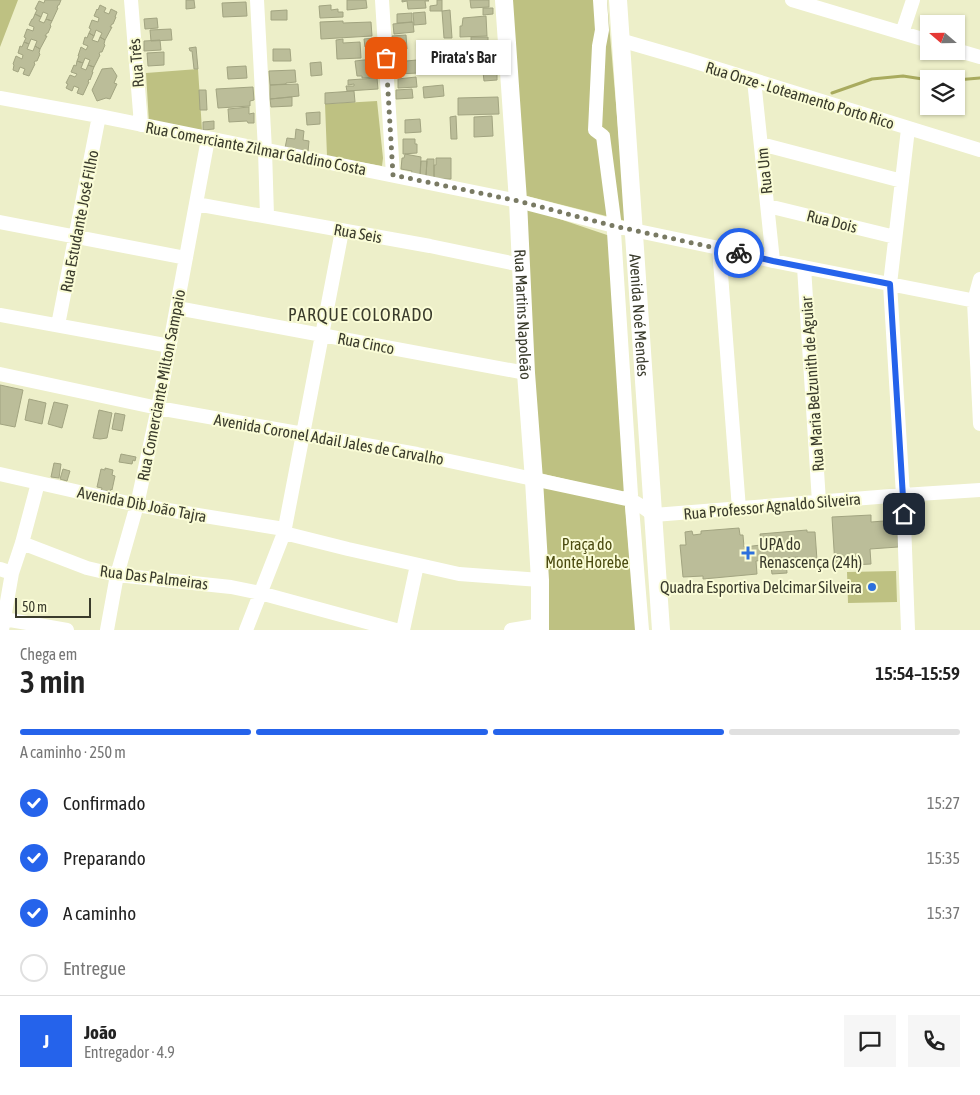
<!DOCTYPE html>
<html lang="pt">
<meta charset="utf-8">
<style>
body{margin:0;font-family:"Asap Condensed",sans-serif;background:#f6f6f6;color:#222;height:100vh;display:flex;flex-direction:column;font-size:19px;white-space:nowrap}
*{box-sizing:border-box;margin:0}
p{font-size:16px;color:#767676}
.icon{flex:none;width:28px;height:28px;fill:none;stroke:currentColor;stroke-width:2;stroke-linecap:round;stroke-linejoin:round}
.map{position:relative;height:630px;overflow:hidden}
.side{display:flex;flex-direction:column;background:#fff;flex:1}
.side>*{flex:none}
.needle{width:32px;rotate:290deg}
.fabs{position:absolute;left:920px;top:15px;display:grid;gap:10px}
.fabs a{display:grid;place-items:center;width:45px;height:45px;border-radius:0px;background:#fff;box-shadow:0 1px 4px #0004;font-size:25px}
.scale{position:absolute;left:15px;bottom:12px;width:76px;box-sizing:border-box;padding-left:5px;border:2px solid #3a3b2c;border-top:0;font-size:14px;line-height:18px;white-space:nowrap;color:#3a3b2c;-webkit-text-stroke:4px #fafcd6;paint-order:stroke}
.pin{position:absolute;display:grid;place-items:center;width:42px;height:42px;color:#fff;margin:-21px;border-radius:10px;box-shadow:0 2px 8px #0006}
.courier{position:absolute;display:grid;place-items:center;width:50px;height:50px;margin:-25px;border:4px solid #2563eb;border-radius:50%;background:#fff;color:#222;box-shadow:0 1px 6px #0007}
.bubble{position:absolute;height:35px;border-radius:0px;background:#fff;box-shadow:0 1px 4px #0004;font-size:16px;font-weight:600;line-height:35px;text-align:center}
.overview em{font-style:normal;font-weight:600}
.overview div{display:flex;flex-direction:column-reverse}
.overview{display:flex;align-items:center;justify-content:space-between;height:85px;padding:0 20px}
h1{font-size:32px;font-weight:600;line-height:38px}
.bar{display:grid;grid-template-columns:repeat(4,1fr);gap:8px 5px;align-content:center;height:60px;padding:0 20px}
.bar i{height:6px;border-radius:4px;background:#e0e0e0}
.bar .selected{background:#2563eb}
.bar p{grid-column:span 4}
.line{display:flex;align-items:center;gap:12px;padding:0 20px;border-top:1px solid #e0e0e0}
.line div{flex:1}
.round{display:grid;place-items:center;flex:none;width:52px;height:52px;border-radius:0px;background:#f6f6f6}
ol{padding:0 20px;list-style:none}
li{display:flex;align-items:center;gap:15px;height:55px}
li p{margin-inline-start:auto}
li .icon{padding:5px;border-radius:50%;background:#2563eb;color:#fff;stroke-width:4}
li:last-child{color:#767676}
li i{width:28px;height:28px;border:2px solid #e0e0e0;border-radius:50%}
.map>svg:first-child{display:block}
.green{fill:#bec182}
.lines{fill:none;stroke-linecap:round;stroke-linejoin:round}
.stream{stroke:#a9ab5e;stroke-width:3}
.building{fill:#bbbd99;stroke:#a2a481}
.minor{stroke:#fff;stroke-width:14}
.major{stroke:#fff;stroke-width:18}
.done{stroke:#797a63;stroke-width:5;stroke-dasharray:0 9}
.route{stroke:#2563eb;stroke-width:6}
.poi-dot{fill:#2d70dd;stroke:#fafcd6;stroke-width:2}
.labels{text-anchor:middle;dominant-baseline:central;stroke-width:4;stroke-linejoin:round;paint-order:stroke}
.street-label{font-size:16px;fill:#3a3b2c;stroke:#fafcd6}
.park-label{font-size:16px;fill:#4b4b10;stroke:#fafcd6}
.poi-label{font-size:16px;fill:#3a3b2c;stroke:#fafcd6;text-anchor:start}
.neighbourhood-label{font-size:18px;letter-spacing:1px;fill:#3a3b2c;stroke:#fafcd6}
</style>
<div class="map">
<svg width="980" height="630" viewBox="0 0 980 630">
<rect width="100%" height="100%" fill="#edefc9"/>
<path class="green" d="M0 0H18L0 47Z
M510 0H607L626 221 523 195Z
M198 69 202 130 149 123 146 73Z
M377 101 383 158 382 166 327 156 325 104Z
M524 207 610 236 627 494 540 473Z
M541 487 625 504 636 630H547Z
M896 571 897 602 848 603 847 572Z"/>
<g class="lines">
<path class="stream" d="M956 80 980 78
M832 93 872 79 903 76 929 80"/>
</g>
<path class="building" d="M45 0H61L59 5H58L57 8H58L52 21 46 19 48 14 43 12 41 17 35 14 37 10 35 9 39 1 44 3Z
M186 0H194L195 8 186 9Z
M347 0H366L367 8 347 10Z
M402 0H428L429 1H425L426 8 408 9 407 1 402 2Z
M437 0H442V11H430V6L437 5Z
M470 0H489V7L471 8Z
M246 2 247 16 223 17 222 3Z
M100 5 106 8 104 12 109 14 111 9 117 12 115 17H116L113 24H112L110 27H112L105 40 100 37 102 33 96 30 94 36 89 33 91 29 89 28 92 20 98 22 99 18 94 16 97 9 98 10Z
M331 5V10L338 9V12H343V17L320 18 319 6Z
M483 8H493V14L483 15Z
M287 10V20H271V11Z
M450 10 452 38H444L442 11Z
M425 12 426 24 414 25 413 13Z
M412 13V22L397 23V14Z
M35 14 41 17 39 21 44 23 46 19 52 21 50 25 51 26 48 33H47L45 36H47L40 49 35 46 37 41 31 39 29 44 24 42 26 38 24 37 27 29 33 31 34 27 29 25 32 19H33Z
M486 16 487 36 460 37V26H462L463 18Z
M157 18 158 28 145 29 144 19Z
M343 21V23L371 22 372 36 321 39 320 22Z
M413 22 414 32 394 34 393 24Z
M171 29 172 40 151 41 150 30Z
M89 33 94 36 92 40 98 42 100 37 105 40 104 44 105 45 102 52H100L99 54 100 55 94 67 88 65 90 60 85 58 83 63 77 61 79 56H78L81 47 86 50 88 46 83 44 85 37 87 38Z
M406 35 407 49H403V52H393L392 36Z
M471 37H488V49L471 50Z
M375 38V47H365L364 39Z
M343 39V43L360 42 361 58 337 59 336 40Z
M160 40 161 50 144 51V41Z
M24 42 29 44 27 49 33 51 35 46 40 49 39 53 40 54 37 61H35L34 63 35 64 29 76 23 74 25 69 20 67 18 72 13 70 14 65 13 64 16 56 22 59 23 55 18 53 20 46 22 47Z
M196 47 198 69H194L192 51H190L189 48Z
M273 49H290L291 61H273Z
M495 49 497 71 446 74 445 52H455V57L451 58V66L487 64V61H490V56L483 57V50Z
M471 50 472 58H460V51Z
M164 52V65L148 66 147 53Z
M398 56H405L406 61 417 60 418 73 398 74Z
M373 59 374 77 362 78V76H357L355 61Z
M77 61 83 63 81 68 86 70 88 65 94 67 92 72H93L90 80 89 79 88 82H89L83 95 77 93 79 88 74 86 72 91 66 88 68 84 66 83 70 75 75 77 77 74 71 72 74 65 76 66Z
M321 62 322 75 311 76 310 63Z
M246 66 247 78 228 79 227 67Z
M112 68 117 76 114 83 117 84 110 99 106 98 97 101 92 90 102 69Z
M295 70 296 82 286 83V84L270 85 269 71Z
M497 71V80L484 81 483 72Z
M416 77 417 87 398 88V79Z
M377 78 378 89 347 91 346 86H354V84L348 85V80Z
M298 84 299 96 270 99V85Z
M443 85 444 96 424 98 423 87Z
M253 87 254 100 250 101V106L218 108 216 89Z
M412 89 413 98 396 99V90Z
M199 90H206L207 110H200Z
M354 91 355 102 325 104V93Z
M292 97V106L271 107 270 99Z
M498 97 499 114 458 115V98Z
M249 107V114L254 113V123H248L247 121 229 122 228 109Z
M320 112V124L307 125 306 113Z
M456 116 457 139H451L450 117Z
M492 116 493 136 474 137V117Z
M420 119 421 132 405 133V120Z
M214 121V129L203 130V122Z
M296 129 304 131 303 140 309 141 308 152 285 148 287 138 295 139Z
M403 139H415V144H417V153L403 154Z
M405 154 421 157 420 176 411 174 412 171 401 169 402 158H404Z
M436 158H451V179H434V165H436Z
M427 159H434V178L426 176Z
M421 161H427L426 176H420Z
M0 385 23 390 15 427 0 424Z
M29 399 46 403 42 424 25 420Z
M54 402 68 405 62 428 48 424Z
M99 410 112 413 107 438 100 439 93 438Z
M115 413 125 415 122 431 112 429Z
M121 454 136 457 135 461 133 460 132 464 119 462Z
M54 463 61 464 59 478 51 477Z
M105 468 113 470 112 475 115 476 112 490 111 489 110 493 101 491 102 488 97 487 101 469 105 470Z
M63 469 70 471 67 481 60 479Z
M884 509H896L898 547 870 549 871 564 835 566 832 517 871 515V522L884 521Z
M739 528 740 535H743L744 547 761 545 760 534 807 530V532H815L817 560 798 561V557L786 558 787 573 772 574 770 559 756 561 757 574 703 579V576L683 577 680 545H686L685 532 692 531 693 535 701 534V531Z"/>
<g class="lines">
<path class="minor" d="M131 0 141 125
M257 0 265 150 267 216
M382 0 393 175
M600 0 602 30 599 46 595 130 603 136 614 220
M792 0 929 41
M902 33 913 0
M620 40 689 60 980 150
M956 50 980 57
M754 80 773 261
M0 98 99 116 518 201 614 226 719 248 773 261 980 302
M761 144 902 181
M196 204 430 246 521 265
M768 206 895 237
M0 222 186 258
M614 232 631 495
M719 248 739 509
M804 267 819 502
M980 279 974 301 980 424
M177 308 526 373
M0 315 170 346
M58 325 99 116
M0 374 158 408 417 454 631 500 643 507 654 515 903 495 980 490
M0 474 137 505 284 529
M632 507 642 630
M284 533 348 549 459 574 540 580
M22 543 87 568 117 575 231 587 260 593 396 630
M0 569 12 573
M4 619 67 630
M2 630 12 573 22 543 38 483
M107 630 117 575 137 505 158 408 208 139
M246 630 284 533 342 231
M403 630 417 565
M511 630 541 625
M908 630 903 495 890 284 908 129"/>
<g class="major">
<path id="s1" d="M504 0 518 201 526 373 534 480 540 580V630"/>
<path id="s2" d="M618 0 661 630"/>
</g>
</g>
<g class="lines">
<path class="done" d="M386 58 393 175 518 201 614 226 739 253"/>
<path class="route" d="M739 253 773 261 890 284 904 514"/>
</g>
<g class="poi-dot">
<path d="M745.5 545.5h5v5h5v5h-5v5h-5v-5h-5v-5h5z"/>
<circle cx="872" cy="587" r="5"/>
</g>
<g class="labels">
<g class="street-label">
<text transform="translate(136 63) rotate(-95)">Rua Três</text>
<text transform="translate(800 95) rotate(17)">Rua Onze - Loteamento Porto Rico</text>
<text transform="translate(256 148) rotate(11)">Rua Comerciante Zilmar Galdino Costa</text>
<text transform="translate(764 171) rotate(-96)">Rua Um</text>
<text transform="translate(79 221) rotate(-79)">Rua Estudante José Filho</text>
<text transform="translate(832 221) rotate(14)">Rua Dois</text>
<text transform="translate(358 233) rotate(10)">Rua Seis</text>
<text stroke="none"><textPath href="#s1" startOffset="315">Rua Martins Napoleão</textPath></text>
<text stroke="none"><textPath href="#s2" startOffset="316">Avenida Noé Mendes</textPath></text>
<text transform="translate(366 343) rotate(11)">Rua Cinco</text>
<text transform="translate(812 384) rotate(-94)">Rua Maria Belzunith de Aguiar</text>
<text transform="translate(161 385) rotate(-79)">Rua Comerciante Milton Sampaio</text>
<text transform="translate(329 439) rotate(10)">Avenida Coronel Adail Jales de Carvalho</text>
<text transform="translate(142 504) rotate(11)">Avenida Dib João Tajra</text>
<text transform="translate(772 506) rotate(-5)">Rua Professor Agnaldo Silveira</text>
<text transform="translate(154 577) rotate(7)">Rua Das Palmeiras</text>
</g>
<g class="park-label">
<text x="587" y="544">Praça do<tspan x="587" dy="18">Monte Horebe</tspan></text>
</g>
<g class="poi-label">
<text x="759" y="544">UPA do<tspan x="759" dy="18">Renascença (24h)</tspan></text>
<text x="862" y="587" text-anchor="end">Quadra Esportiva Delcimar Silveira</text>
</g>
<g class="neighbourhood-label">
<text x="361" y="314">PARQUE COLORADO</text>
</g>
</g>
</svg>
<div class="fabs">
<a><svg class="needle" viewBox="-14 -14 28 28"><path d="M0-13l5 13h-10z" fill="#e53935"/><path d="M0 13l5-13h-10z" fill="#767676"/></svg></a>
<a><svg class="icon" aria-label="layers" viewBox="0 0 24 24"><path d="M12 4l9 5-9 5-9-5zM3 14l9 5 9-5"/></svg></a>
</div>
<div class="scale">50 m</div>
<div class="pin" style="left:386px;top:58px;background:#ea580c"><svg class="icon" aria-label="bag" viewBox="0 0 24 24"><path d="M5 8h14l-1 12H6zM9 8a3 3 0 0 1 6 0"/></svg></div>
<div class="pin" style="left:904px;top:514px;background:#1f2937"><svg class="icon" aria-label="home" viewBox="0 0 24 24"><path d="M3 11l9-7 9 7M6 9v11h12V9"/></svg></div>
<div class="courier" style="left:739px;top:253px"><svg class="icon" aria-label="bike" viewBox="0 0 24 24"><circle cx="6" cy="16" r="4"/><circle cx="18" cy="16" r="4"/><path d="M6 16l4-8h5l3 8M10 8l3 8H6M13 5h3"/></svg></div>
<div class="bubble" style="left:416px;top:40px;width:95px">Pirata's Bar</div>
</div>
<section class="side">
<div class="overview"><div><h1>3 min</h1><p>Chega em</p></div><em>15:54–15:59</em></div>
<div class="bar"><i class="selected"></i><i class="selected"></i><i class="selected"></i><i></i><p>A caminho · 250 m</p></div>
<ol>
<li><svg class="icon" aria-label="check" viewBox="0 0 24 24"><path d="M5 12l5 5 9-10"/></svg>Confirmado<p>15:27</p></li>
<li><svg class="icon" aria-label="check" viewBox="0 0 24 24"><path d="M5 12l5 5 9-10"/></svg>Preparando<p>15:35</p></li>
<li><svg class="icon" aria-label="check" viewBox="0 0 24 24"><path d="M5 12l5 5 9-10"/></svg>A caminho<p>15:37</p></li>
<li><i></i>Entregue</li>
</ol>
<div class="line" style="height:90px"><b class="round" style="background:#2563eb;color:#fff">J</b><div><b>João</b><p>Entregador · 4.9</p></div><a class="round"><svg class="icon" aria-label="chat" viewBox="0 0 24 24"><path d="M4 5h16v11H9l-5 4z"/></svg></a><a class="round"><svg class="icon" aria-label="phone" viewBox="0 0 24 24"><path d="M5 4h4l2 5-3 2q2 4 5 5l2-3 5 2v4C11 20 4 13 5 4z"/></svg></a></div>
</section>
